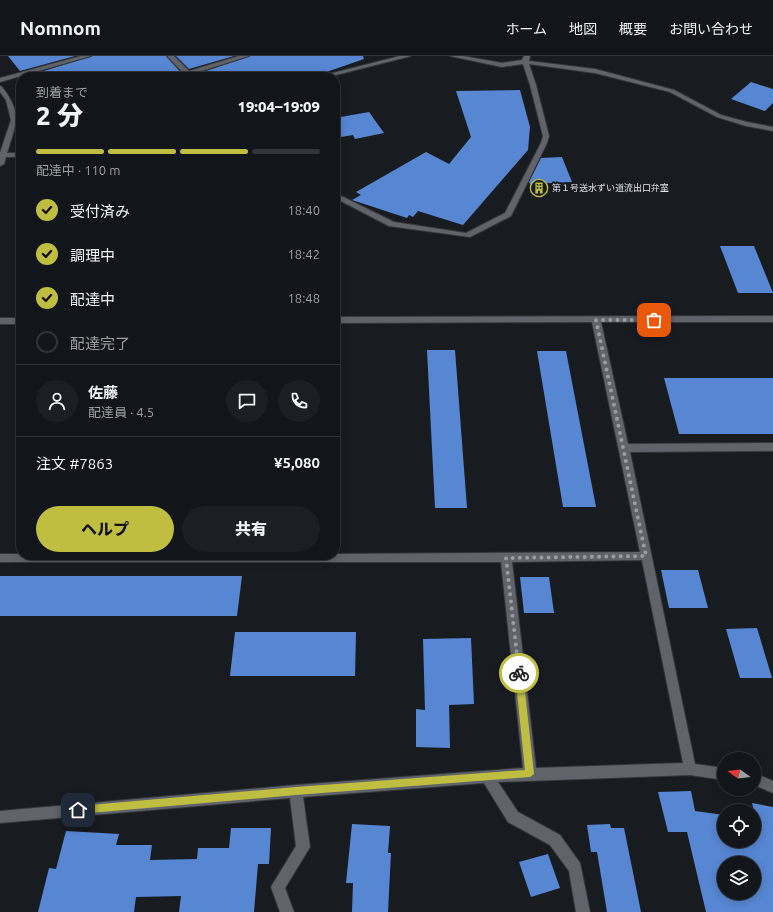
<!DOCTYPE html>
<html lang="ja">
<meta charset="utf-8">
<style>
body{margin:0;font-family:Ubuntu,"Noto Sans JP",sans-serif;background:#1b1e22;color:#f1f3f6;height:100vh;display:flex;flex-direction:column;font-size:15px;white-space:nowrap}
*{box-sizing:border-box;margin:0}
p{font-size:13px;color:#9c9fa2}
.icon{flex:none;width:22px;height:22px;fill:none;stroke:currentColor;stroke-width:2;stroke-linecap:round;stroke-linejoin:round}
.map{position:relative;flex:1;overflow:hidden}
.sheet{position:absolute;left:16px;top:16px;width:324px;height:488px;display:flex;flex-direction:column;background:#121519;border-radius:16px;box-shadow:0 2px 10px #0003,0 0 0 1px #313438}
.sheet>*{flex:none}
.needle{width:26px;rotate:285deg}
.controls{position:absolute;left:717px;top:696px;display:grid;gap:8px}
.controls a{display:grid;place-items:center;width:44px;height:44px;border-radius:50%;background:#121519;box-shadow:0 2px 10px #0003,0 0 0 1px #313438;font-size:20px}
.pin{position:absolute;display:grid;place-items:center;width:34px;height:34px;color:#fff;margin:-17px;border-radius:8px;box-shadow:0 2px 6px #0006}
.courier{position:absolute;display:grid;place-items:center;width:40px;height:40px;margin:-20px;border:3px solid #bfbe41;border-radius:50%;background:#fff;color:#222;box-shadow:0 1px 5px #0007}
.head em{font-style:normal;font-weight:800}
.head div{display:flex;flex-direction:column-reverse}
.head{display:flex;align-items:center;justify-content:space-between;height:68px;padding:0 20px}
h1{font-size:26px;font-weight:800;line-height:30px}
.bar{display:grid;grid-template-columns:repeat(4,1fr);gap:6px 4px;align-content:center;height:48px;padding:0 20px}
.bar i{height:5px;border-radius:3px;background:#313438}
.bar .active{background:#bfbe41}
.bar p{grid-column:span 4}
.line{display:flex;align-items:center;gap:10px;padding:0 20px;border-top:1px solid #313438}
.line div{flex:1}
.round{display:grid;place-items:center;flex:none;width:42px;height:42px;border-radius:21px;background:#1b1e22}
ol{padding:0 20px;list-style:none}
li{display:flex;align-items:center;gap:12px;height:44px}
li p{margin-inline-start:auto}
li .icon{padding:4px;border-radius:50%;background:#bfbe41;color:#111;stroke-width:4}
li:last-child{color:#9c9fa2}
li i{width:22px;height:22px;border:2px solid #313438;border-radius:50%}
.primary-button{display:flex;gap:8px;margin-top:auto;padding:8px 20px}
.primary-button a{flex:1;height:46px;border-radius:24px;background:#bfbe41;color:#111;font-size:16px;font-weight:800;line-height:46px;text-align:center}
.primary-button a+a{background:#1b1e22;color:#f1f3f6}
header{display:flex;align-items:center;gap:24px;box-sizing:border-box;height:56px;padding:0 20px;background:#121519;border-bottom:1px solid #313438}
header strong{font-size:19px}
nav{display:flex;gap:22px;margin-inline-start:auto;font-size:14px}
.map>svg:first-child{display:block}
.building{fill:#5787d3;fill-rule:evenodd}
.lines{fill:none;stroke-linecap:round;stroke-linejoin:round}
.minor-casing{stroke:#34373a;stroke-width:2}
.minor{fill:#60646a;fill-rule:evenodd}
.route{fill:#bfbe41}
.done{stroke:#9a9da1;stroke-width:4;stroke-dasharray:0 7.2}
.labels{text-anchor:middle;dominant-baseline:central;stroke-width:4;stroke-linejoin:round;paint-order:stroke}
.far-poi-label{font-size:9px;fill:#e0e3e6;stroke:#181c21;text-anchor:start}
</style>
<header>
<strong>Nomnom</strong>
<nav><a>ホーム</a><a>地図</a><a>概要</a><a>お問い合わせ</a></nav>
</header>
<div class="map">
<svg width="773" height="856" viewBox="0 0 773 856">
<rect width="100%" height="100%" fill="#181c21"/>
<path class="building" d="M8 0H75L20 15Z
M92 0H166L185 21H24Z
M176 0H234L189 13Z
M250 0H363L364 3 312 21H194V19Z
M751 26 773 33V47L765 55 731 43Z
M520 34 530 71 528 94 463 169 418 155 413 161 409 159 407 162 352 144 361 139 356 136 426 96 449 108 471 81 456 35Z
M369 56 384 77 355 83 353 79 335 82V62Z
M562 101 572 126 530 128 529 126 541 102Z
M720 190H754L773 237H738Z
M427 294H455L467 452H435Z
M537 295H566L596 451H563Z
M664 322H773V378H679Z
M661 514H698L708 552H669Z
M0 520H242L237 560H0Z
M520 521H549L554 557H524Z
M757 572 772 622H740L726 573Z
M235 576H356L355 620H230Z
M471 582 474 648 449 649 450 692 416 691V653L425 654 423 583Z
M691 735 695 755 724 759V785H754V755L752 747 773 751V856H706L687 776H668L658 736ZM724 807H754V837H724Z
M352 768 390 770 388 797H391L388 856H352L353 827H346Z
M610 768 611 772H624L641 856H607L597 796H591L587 769Z
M231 772H271L269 808H258L254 856H179L181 840 136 841 134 856H38L49 812 56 813 66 775 119 778 116 789H152L150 804 197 803 198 792H229Z
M548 798 560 832 531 841 519 806Z"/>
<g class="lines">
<defs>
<path id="minor" d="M81 0H91L0 26V22Z
M167 0H174L189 15 239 0H249L192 18 193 21H187Z
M400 0H411L328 21H317Z
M450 0H463L502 7 522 4 524 0H530L529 5 595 13 674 34 721 59 747 66 773 71V75L746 70 717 61 670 36 595 17 529 8 536 29 549 80 547 87 511 160 470 181 389 170 335 142V137L394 166 466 177 505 157 541 87 543 80 530 29 523 8 502 11Z
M0 30 2 31C23 58 16 67 7 97H21V101H6L4 108 0 110V97L11 64 6 44 0 36Z
M773 260V266H601L628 388 773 387V395L630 396 695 708 724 712V724L690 719 498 726 518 756 560 779 580 807 590 856H576L569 815 550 789 508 766 484 727 303 741 310 791 285 832 294 856H280L271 831 296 790 290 742 0 767V755L296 729 523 712 501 506H0V498H21V499H335V498L640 496 592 266 335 267V261ZM642 504 683 707 536 712 512 506Z
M0 262H21V268H0Z
M754 717 773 725V737L754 729Z"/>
</defs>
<use href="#minor" class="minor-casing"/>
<use href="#minor" class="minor"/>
</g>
<path class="route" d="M519 614 523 617 534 718 530 721 296 739 78 758 75 757 74 754 75 751 78 750 296 731 525 714 515 617Z"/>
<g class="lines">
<path class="done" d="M519 617 506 502 646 500 596 264H654"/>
</g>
<defs>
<symbol id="building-ring" viewBox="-11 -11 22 22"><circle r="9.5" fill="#181c21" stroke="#bfbe41" stroke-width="1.5"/><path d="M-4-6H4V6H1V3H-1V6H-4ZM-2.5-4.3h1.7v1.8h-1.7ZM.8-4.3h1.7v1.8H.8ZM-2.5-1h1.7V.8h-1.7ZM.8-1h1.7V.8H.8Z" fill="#bfbe41"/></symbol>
</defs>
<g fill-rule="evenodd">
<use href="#building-ring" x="529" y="122" width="20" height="20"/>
</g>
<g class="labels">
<g class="far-poi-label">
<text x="552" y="132">第１号送水ずい道流出口弁室</text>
</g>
</g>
</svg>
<div class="controls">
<a><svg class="needle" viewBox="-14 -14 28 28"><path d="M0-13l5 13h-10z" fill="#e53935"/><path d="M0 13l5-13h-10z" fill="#9c9fa2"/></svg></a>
<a><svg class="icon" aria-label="locate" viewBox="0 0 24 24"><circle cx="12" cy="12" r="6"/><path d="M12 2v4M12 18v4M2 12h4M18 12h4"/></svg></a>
<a><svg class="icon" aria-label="layers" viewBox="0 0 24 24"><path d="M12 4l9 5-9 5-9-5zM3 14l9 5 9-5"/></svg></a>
</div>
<div class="pin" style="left:654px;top:264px;background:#ea580c"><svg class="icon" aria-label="bag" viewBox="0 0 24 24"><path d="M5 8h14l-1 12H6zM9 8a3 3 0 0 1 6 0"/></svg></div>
<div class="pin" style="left:78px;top:754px;background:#1f2937"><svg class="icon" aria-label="home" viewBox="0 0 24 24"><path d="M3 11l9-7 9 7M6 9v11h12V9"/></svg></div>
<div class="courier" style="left:519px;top:617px"><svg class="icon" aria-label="bike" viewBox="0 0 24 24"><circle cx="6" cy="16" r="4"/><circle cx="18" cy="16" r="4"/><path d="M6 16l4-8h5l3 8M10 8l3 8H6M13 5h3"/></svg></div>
<section class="sheet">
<div class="head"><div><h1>2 分</h1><p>到着まで</p></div><em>19:04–19:09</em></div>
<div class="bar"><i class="active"></i><i class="active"></i><i class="active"></i><i></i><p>配達中 · 110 m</p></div>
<ol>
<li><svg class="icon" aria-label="check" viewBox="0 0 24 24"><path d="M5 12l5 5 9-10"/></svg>受付済み<p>18:40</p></li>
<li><svg class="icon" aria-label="check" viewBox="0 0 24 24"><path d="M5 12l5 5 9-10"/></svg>調理中<p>18:42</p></li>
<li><svg class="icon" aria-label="check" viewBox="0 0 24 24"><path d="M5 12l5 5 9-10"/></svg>配達中<p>18:48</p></li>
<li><i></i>配達完了</li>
</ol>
<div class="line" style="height:72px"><a class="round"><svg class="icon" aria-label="person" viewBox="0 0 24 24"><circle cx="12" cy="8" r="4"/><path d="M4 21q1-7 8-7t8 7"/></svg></a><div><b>佐藤</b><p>配達員 · 4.5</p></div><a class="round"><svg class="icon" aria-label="chat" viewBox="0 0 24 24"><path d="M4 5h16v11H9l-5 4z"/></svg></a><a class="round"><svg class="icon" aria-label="phone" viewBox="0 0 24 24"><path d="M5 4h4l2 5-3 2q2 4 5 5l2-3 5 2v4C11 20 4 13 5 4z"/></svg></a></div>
<div class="line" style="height:52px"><div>注文 #7863</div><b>¥5,080</b></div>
<div class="primary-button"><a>ヘルプ</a><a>共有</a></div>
</section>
</div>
